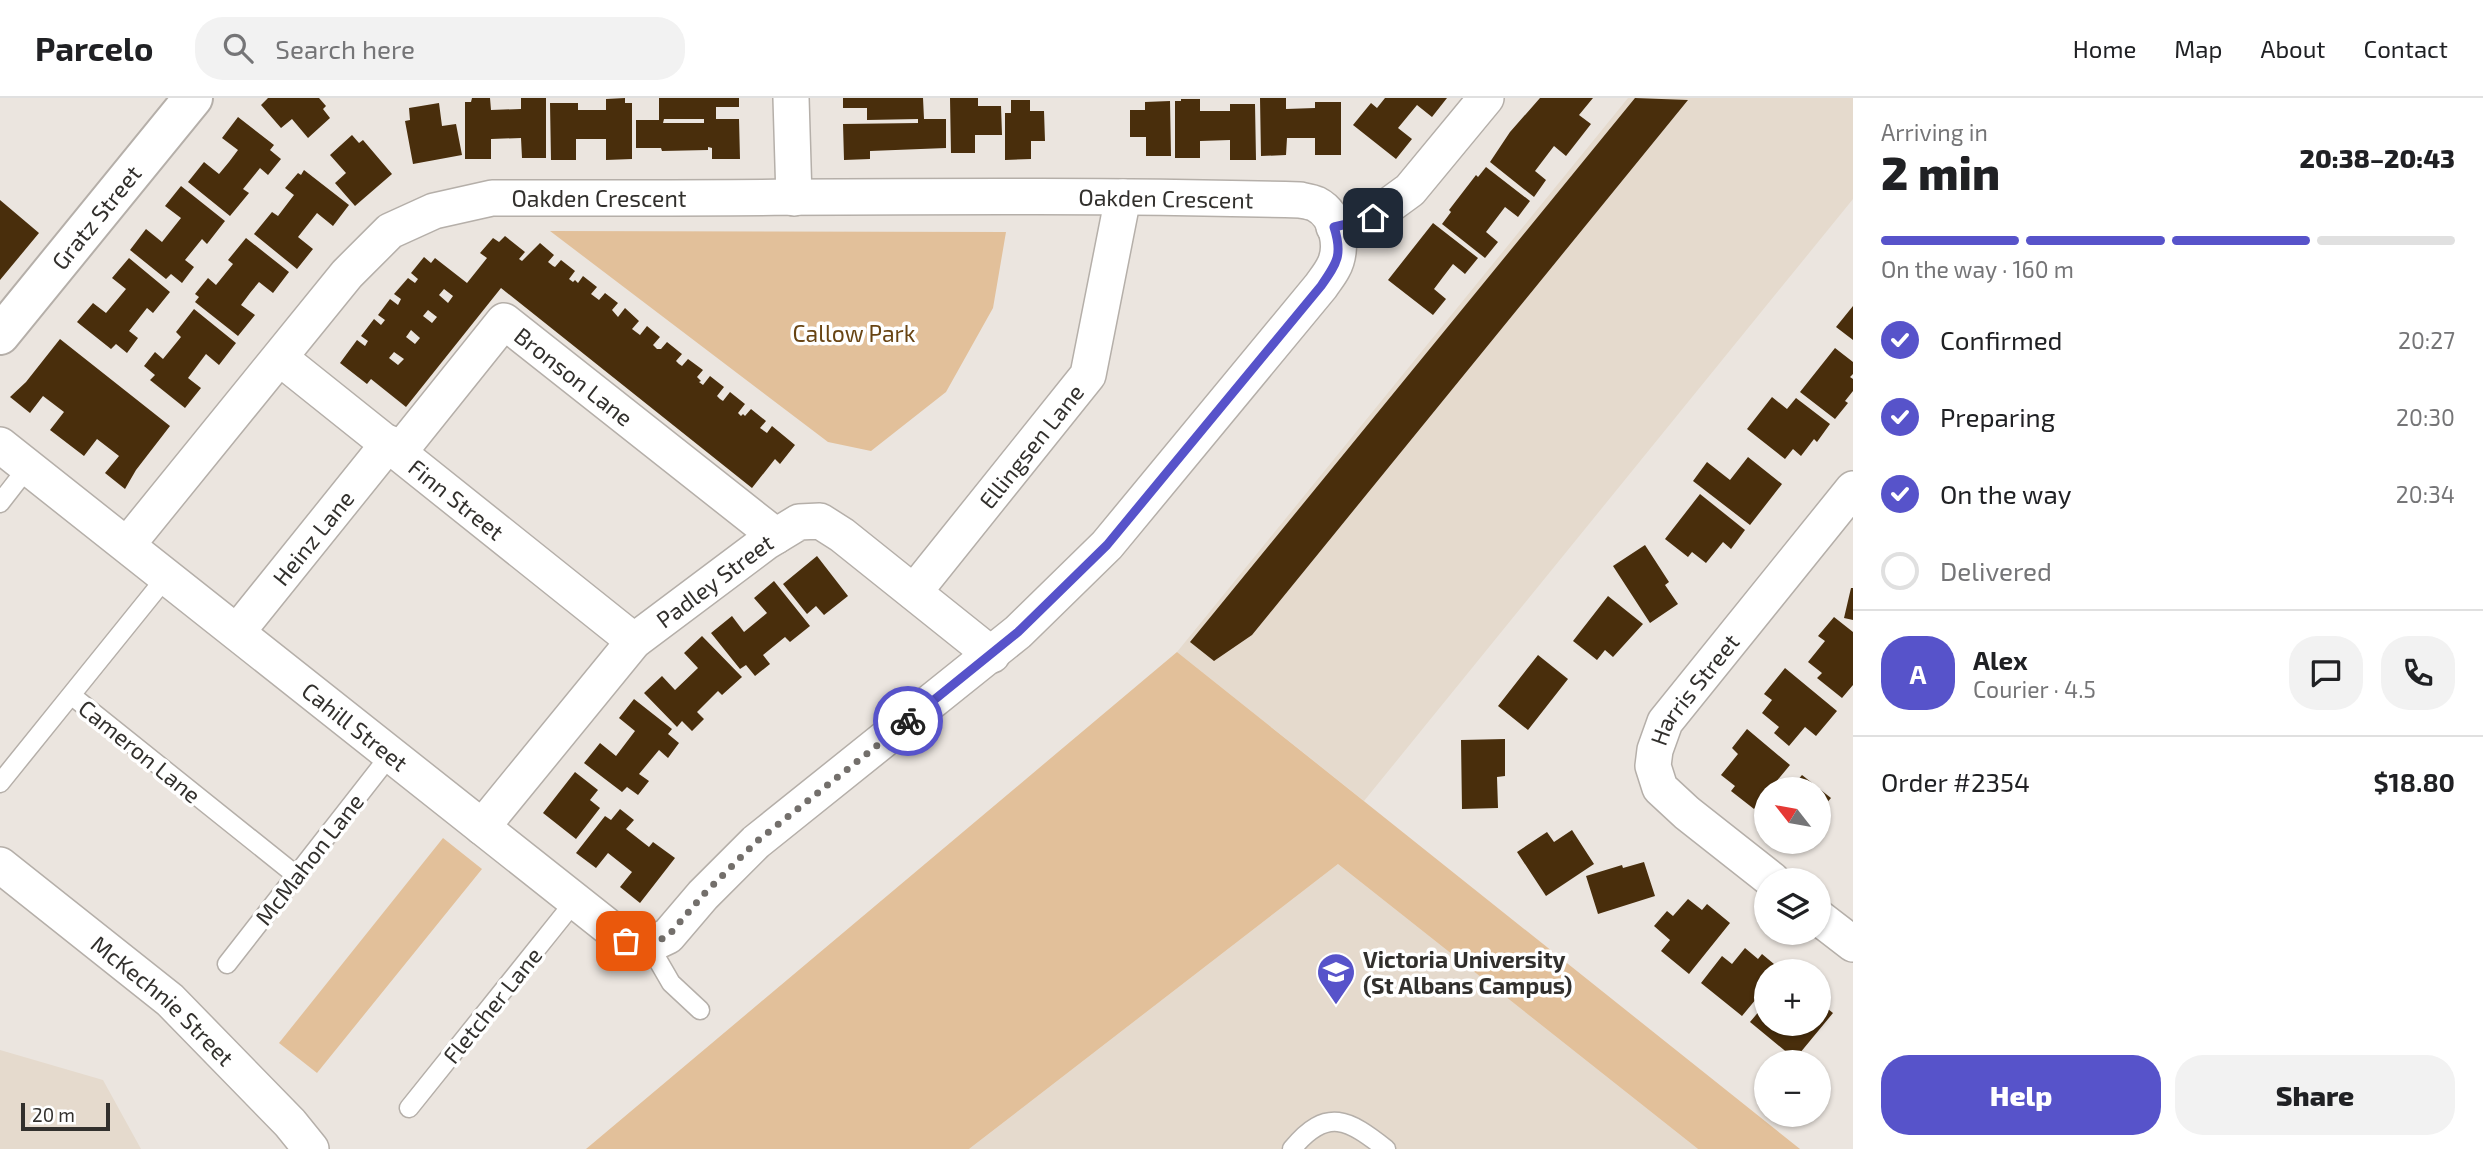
<!DOCTYPE html>
<meta charset="utf-8">
<style>
body{margin:0;font-family:"Exo 2",sans-serif;background:#f2f2f2;color:#202124;height:100vh;display:flex;flex-direction:column;font-size:26px;white-space:nowrap}
*{box-sizing:border-box;margin:0}
p{font-size:23px;color:#757577}
.icon{flex:none;width:38px;height:38px;fill:none;stroke:currentColor;stroke-width:2;stroke-linecap:round;stroke-linejoin:round}
.map{position:relative;flex:1;overflow:hidden}
.sheet{display:flex;flex-direction:column;background:#fff;width:630px}
.sheet>*{flex:none}
.needle{width:46px;rotate:301deg}
.controls{position:absolute;left:1754px;top:679px;display:grid;gap:14px}
.controls a{display:grid;place-items:center;width:77px;height:77px;border-radius:50%;background:#fff;box-shadow:0 2px 5px #0004;font-size:35px}
.scale{position:absolute;left:21px;bottom:18px;width:89px;box-sizing:border-box;padding-left:7px;border:4px solid #32302d;border-top:0;font-size:19px;line-height:24px;white-space:nowrap;color:#32302d;-webkit-text-stroke:5px #fff;paint-order:stroke}
.pin{position:absolute;display:grid;place-items:center;width:60px;height:60px;color:#fff;margin:-30px;border-radius:14px;box-shadow:0 4px 10px #0006}
.courier{position:absolute;display:grid;place-items:center;width:70px;height:70px;margin:-35px;border:5px solid #5753ca;border-radius:50%;background:#fff;color:#222;box-shadow:0 2px 9px #0007}
.overview em{font-style:normal;font-weight:800}
.overview div{display:flex;flex-direction:column-reverse}
.overview{display:flex;align-items:center;justify-content:space-between;height:119px;padding:0 28px}
h1{font-size:46px;font-weight:800;line-height:52px}
.bar{display:grid;grid-template-columns:repeat(4,1fr);gap:10px 7px;align-content:center;height:84px;padding:0 28px}
.bar i{height:9px;border-radius:5px;background:#e0e0e0}
.bar .current{background:#5753ca}
.bar p{grid-column:span 4}
.line{display:flex;align-items:center;gap:18px;padding:0 28px;border-top:2px solid #e0e0e0}
.line div{flex:1}
.round{display:grid;place-items:center;flex:none;width:74px;height:74px;border-radius:28px;background:#f2f2f2}
ol{padding:0 28px;list-style:none}
li{display:flex;align-items:center;gap:21px;height:77px}
li p{margin-inline-start:auto}
li .icon{padding:7px;border-radius:50%;background:#5753ca;color:#fff;stroke-width:4}
li:last-child{color:#757577}
li i{width:38px;height:38px;border:4px solid #e0e0e0;border-radius:50%}
.cta{display:flex;gap:14px;margin-top:auto;padding:14px 28px}
.cta a{flex:1;height:80px;border-radius:28px;background:#5753ca;color:#fff;font-size:28px;font-weight:800;line-height:80px;text-align:center}
.cta a+a{background:#f2f2f2;color:#202124}
header{display:flex;align-items:center;gap:42px;box-sizing:border-box;height:98px;padding:0 35px;background:#fff;border-bottom:2px solid #e0e0e0}
header strong{font-size:33px}
nav{display:flex;gap:38px;margin-inline-start:auto;font-size:24px}
.search{width:490px;height:63px;background:#f2f2f2;display:flex;align-items:center;gap:18px;box-sizing:border-box;padding:0 24px;border-radius:28px;color:#757577;font-size:26px}
main{display:flex;flex:1;min-height:0}
.map>svg:first-child{display:block}
.built{fill:#e5dacd}
.green{fill:#e2c09a}
.building{fill:#492e0c;fill-rule:evenodd}
.lines{fill:none;stroke-linecap:round;stroke-linejoin:round}
.service-casing{stroke:#b5afa9;stroke-width:21}
.minor-casing{stroke:#b5afa9;stroke-width:38}
.tertiary-casing{stroke:#b5afa9;stroke-width:42}
.service{stroke:#fff;stroke-width:18}
.minor{stroke:#fff;stroke-width:35}
.tertiary{stroke:#fff;stroke-width:38}
.done{stroke:#736f6b;stroke-width:7;stroke-dasharray:0 12.6}
.route{stroke:#5753ca;stroke-width:9}
.labels{text-anchor:middle;dominant-baseline:central;stroke-width:7;stroke-linejoin:round;paint-order:stroke}
.street-label{font-size:23px;fill:#32302d;stroke:#fff}
.park-label{font-size:23px;fill:#684413;stroke:#fff}
.poi-label{font-size:23px;font-weight:bold;fill:#32302d;stroke:#fff;text-anchor:start}
</style>
<header>
<strong>Parcelo</strong>
<div class="search"><svg class="icon" aria-label="search" viewBox="0 0 24 24"><circle cx="10" cy="10" r="6"/><path d="M15 15l6 6"/></svg>Search here</div>
<nav><a>Home</a><a>Map</a><a>About</a><a>Contact</a></nav>
</header>
<main>
<div class="map">
<svg width="1853" height="1051" viewBox="0 0 1853 1051">
<rect width="100%" height="100%" fill="#ebe5df"/>
<path class="built" d="M1628 0H1853V101L1364 703 1177 554Z
M1338 766 1698 1051H969Z
M0 952 103 982 141 1051H0Z"/>
<path class="green" d="M550 133 1006 134 993 210 946 294 871 353 828 344Z
M1177 554 1800 1051H1698L1338 766 969 1051H586Z
M443 740 482 771 317 975 279 945Z"/>
<path class="building" d="M268 0H319L326 8 323 11 330 20 308 40 292 21 281 30 261 7Z
M472 0H490L491 12 521 11V0H546V60H522L521 40 491 41V61H465V4H471Z
M625 0V5H632V61L606 62V41H576V62H551L550 5H578V12H606V1Z
M659 0H739V9H716V21H739L740 61H712V50L708 49V52L662 53 661 50H636V22H659ZM664 21H704V25H663Z
M843 0H923L924 21H946V50L870 53V61L844 62 843 26 918 25V21L867 22V10H843Z
M950 0H978V8H1001L1002 37H975V55H951Z
M1260 0H1286V11L1315 10V4H1341V57H1315V40H1287L1286 57 1261 58Z
M1385 0H1447L1432 19 1417 7 1398 30 1412 41 1396 61 1353 27 1371 5 1377 10Z
M1540 0H1593L1579 17 1591 26 1566 58 1554 48 1535 73 1546 82 1534 99 1490 64 1510 34Z
M1635 0 1688 2 1252 537 1214 563 1190 544Z
M1181 1H1200V13H1230V6H1255L1256 62H1230V42L1200 43V60H1175V3H1181Z
M1011 2H1030V13H1044L1045 43H1031V61L1005 62V15H1011Z
M1170 3 1171 58H1146V39H1130V12H1145V4Z
M439 5 442 28 456 26 462 57 413 66 405 23 410 22 409 10Z
M238 19 274 47 270 52 281 61 268 77 260 70 243 91 249 95 230 118 188 84 204 64 219 76 229 64 238 52 222 40Z
M352 37 359 45 363 42 392 76 355 108 335 85 346 75 330 57Z
M1486 69 1530 103 1518 119 1505 109 1486 134 1498 144 1485 160 1442 126 1451 114 1449 112 1476 77 1478 79Z
M304 72 349 107 333 128 317 115 298 139 313 151 297 171 254 136 272 114 278 118 294 97 285 90 298 75 301 77Z
M181 88 225 123 207 146 202 141 185 162 194 169 182 185 171 176 166 181 130 152 146 131 162 144 181 120 165 108Z
M0 102 39 135 0 182Z
M1433 125 1478 160 1465 176 1453 166 1443 179 1434 191 1446 201 1433 217 1388 182Z
M505 138 525 154 519 161 522 163 540 145 554 157 548 164 553 168 555 169 561 162 575 173 569 181 573 184 575 182 578 185 583 178 597 189 591 196 599 202 605 195 618 205 612 212 618 219 625 210 639 223 632 231 640 237 647 228 660 239 653 247 657 251H661L667 244 682 256 676 263 679 266 682 268 688 261 703 272 697 279 701 283 699 284 703 287 710 278 724 289 717 298 720 301 723 303 730 294 745 306 738 315 741 318 743 316 745 318 751 311 766 323 760 330 767 335 772 328 795 347 780 366 775 361 752 390 501 190 406 309 371 281 367 286 340 265 357 242 365 248 368 243 361 238 374 221 381 227 385 222 378 217 390 201 398 207 401 201 394 196 408 180 415 185 418 181 411 175 424 159 431 165 435 160 467 185 487 160 480 155 493 140 499 144ZM444 191 453 198 448 205 439 197ZM428 212 437 219 432 225 423 218ZM411 232 420 240 415 246 406 239ZM394 254 404 261 398 267 389 260Z
M246 140 289 174 273 195 259 184 250 195 241 207 255 217 238 238 195 204 199 199 195 196 208 180 216 187 233 166 228 162Z
M129 160 170 194 153 215 147 210 129 233 138 240 127 255 116 246 111 251 77 224 93 205 106 215 126 191 112 180Z
M1853 208V242L1836 229Z
M194 211 236 245 219 267 206 256 188 280 201 290 185 310 150 282 155 277 144 268 155 254 163 261 181 239 176 234Z
M60 241 170 328 136 372 125 391 105 375 119 358 97 341 84 358 50 332 64 314 43 298 30 315 10 299 26 284Z
M1835 250 1853 264V276L1850 279 1853 281V293L1845 303 1848 305 1835 321 1800 294Z
M1772 299 1787 311 1796 300 1830 326 1817 344 1814 341 1801 358 1793 351 1785 361 1747 331Z
M1748 359 1782 386 1750 427 1693 383 1707 364 1730 382Z
M1700 396 1745 432 1731 451 1723 444 1706 465 1692 454 1688 459 1665 441Z
M1645 447 1669 484 1665 487 1678 506 1650 525 1613 468Z
M817 458 848 498 824 517 816 508 807 516 783 486Z
M774 483 810 528 790 544 785 539 763 557 770 566 755 578 746 567 740 571 711 535 732 518 744 534 767 515 754 500Z
M1851 490H1853V522L1844 520Z
M1608 498 1643 526 1613 559 1605 552 1597 562 1573 543Z
M1834 519 1853 534V587L1842 600 1817 580 1822 575 1808 564 1825 543 1818 538Z
M702 538 742 579 722 597 718 593 697 614 704 621 692 633 682 623 677 629 644 595 662 578 675 592 698 570 684 555Z
M1538 557 1568 581 1528 632 1498 608Z
M1785 570 1837 613 1816 638 1805 629 1789 648 1774 635 1779 629 1762 615 1772 602 1764 596Z
M634 601 672 631 668 636 679 645 668 660 659 652 639 676 649 683 638 697 627 689 622 694 584 665 600 645 616 658 635 633 619 620Z
M1747 631 1790 667 1770 691H1766V697L1754 711 1731 693 1735 688 1721 677 1738 656 1732 650Z
M1505 641V678L1497 679 1498 710 1462 711 1461 642Z
M575 674 598 692 590 702 600 710 576 741 543 715Z
M1802 677 1831 700 1818 715V691H1790Z
M620 711 634 722 626 731 649 749 653 744 675 760 640 805 620 789 632 774 608 755 596 770 576 755 605 718 611 722Z
M1572 732 1594 766 1546 798 1517 754 1547 734 1554 744Z
M1644 764 1655 798 1598 816 1586 778 1622 767 1623 770Z
M1688 801 1702 812 1707 806 1730 825 1689 876 1661 853 1670 842 1654 828 1667 813 1673 818Z
M1745 850 1758 861 1762 856 1780 871 1766 873V889L1742 918 1701 885 1722 858 1732 866Z
M1818 903 1833 915 1795 961 1750 924 1766 905V926H1818Z"/>
<g class="lines">
<defs>
<path id="service" d="M0 405 28 369
M167 478 71 597 297 778
M0 685 71 597
M649 847 671 885 700 912
M227 866 391 656
M409 1010 575 803
M1292 1051C1327 1008 1349 1022 1386 1051"/>
<g id="minor">
<path d="M791 0 794 100"/>
<path d="M1334 129 1373 119 1410 92 1486 0"/>
<path id="s1" d="M280 260 634 543"/>
<path id="s2" d="M0 347 626 843 649 847 668 838 703 797 756 744 1018 534 1107 447 1321 188C1325 182 1330 176 1333 170 1344 151 1338 117 1316 106 1312 104 1305 103 1300 102 1031 95 761 101 492 100L434 113 390 133 347 176 127 447"/>
<path id="s3" d="M399 354 504 223 776 438"/>
<path id="s4" d="M914 494 1088 277 1123 99"/>
<path id="s5" d="M237 534 389 345"/>
<path id="s6" d="M482 729 634 543 766 444 799 424 820 423 842 437 992 557"/>
<path id="s7" d="M0 767 170 902 290 1025 311 1051"/>
<path id="s8" d="M1772 782 1687 715 1660 690 1653 668 1655 652 1665 624 1853 391"/>
<path d="M1818 819 1853 846"/>
</g>
<g id="tertiary">
<path id="s9" d="M0 237 193 0"/>
</g>
</defs>
<use href="#service" class="service-casing"/>
<use href="#minor" class="minor-casing"/>
<use href="#tertiary" class="tertiary-casing"/>
<use href="#service" class="service"/>
<use href="#minor" class="minor"/>
<use href="#tertiary" class="tertiary"/>
</g>
<g class="lines">
<path class="done" d="M626 843 649 847 668 838 703 797 756 744 908 623"/>
<path class="route" d="M908 623 1018 534 1107 447 1321 188C1337 165 1343 157 1334 129L1373 120"/>
</g>
<defs>
<symbol id="university-pin" viewBox="-11 -11 22 30"><path d="M0 17L-7.5 6A9.5 9.5 0 1 1 7.5 6Z" fill="#5753ca" stroke="#fff"/><path d="M0-5L7-2L0 1L-7-2ZM-4 1L0 2.5L4 1V4Q0 6-4 4Z" fill="#fff"/></symbol>
</defs>
<g fill-rule="evenodd">
<use href="#university-pin" x="1314" y="852" width="44" height="60"/>
</g>
<g class="labels">
<g class="street-label">
<text x="599" y="100">Oakden Crescent</text>
<text transform="translate(1166 100) rotate(1)">Oakden Crescent</text>
<text stroke="none"><textPath href="#s9" startOffset="152">Gratz Street</textPath></text>
<text stroke="none"><textPath href="#s3" startOffset="257">Bronson Lane</textPath></text>
<text stroke="none"><textPath href="#s4" startOffset="187">Ellingsen Lane</textPath></text>
<text stroke="none"><textPath href="#s1" startOffset="226">Finn Street</textPath></text>
<text stroke="none"><textPath href="#s5" startOffset="121">Heinz Lane</textPath></text>
<text stroke="none"><textPath href="#s6" startOffset="341">Padley Street</textPath></text>
<text stroke="none"><textPath href="#s8" startOffset="257">Harris Street</textPath></text>
<text stroke="none"><textPath href="#s2" startOffset="453">Cahill Street</textPath></text>
<text transform="translate(140 653) rotate(39)">Cameron Lane</text>
<text transform="translate(309 761) rotate(-52)">McMahon Lane</text>
<text stroke="none"><textPath href="#s7" startOffset="212">McKechnie Street</textPath></text>
<text transform="translate(492 907) rotate(-51)">Fletcher Lane</text>
</g>
<g class="park-label">
<text x="854" y="235">Callow Park</text>
</g>
<g class="poi-label">
<text x="1363" y="861">Victoria University<tspan x="1363" dy="26">(St Albans Campus)</tspan></text>
</g>
</g>
</svg>
<div class="controls">
<a><svg class="needle" viewBox="-14 -14 28 28"><path d="M0-13l5 13h-10z" fill="#e53935"/><path d="M0 13l5-13h-10z" fill="#757577"/></svg></a>
<a><svg class="icon" aria-label="layers" viewBox="0 0 24 24"><path d="M12 4l9 5-9 5-9-5zM3 14l9 5 9-5"/></svg></a>
<a>+</a>
<a>−</a>
</div>
<div class="scale">20 m</div>
<div class="pin" style="left:626px;top:843px;background:#ea580c"><svg class="icon" aria-label="bag" viewBox="0 0 24 24"><path d="M5 8h14l-1 12H6zM9 8a3 3 0 0 1 6 0"/></svg></div>
<div class="pin" style="left:1373px;top:120px;background:#1f2937"><svg class="icon" aria-label="home" viewBox="0 0 24 24"><path d="M3 11l9-7 9 7M6 9v11h12V9"/></svg></div>
<div class="courier" style="left:908px;top:623px"><svg class="icon" aria-label="bike" viewBox="0 0 24 24"><circle cx="6" cy="16" r="4"/><circle cx="18" cy="16" r="4"/><path d="M6 16l4-8h5l3 8M10 8l3 8H6M13 5h3"/></svg></div>
</div>
<section class="sheet">
<div class="overview"><div><h1>2 min</h1><p>Arriving in</p></div><em>20:38–20:43</em></div>
<div class="bar"><i class="current"></i><i class="current"></i><i class="current"></i><i></i><p>On the way · 160 m</p></div>
<ol>
<li><svg class="icon" aria-label="check" viewBox="0 0 24 24"><path d="M5 12l5 5 9-10"/></svg>Confirmed<p>20:27</p></li>
<li><svg class="icon" aria-label="check" viewBox="0 0 24 24"><path d="M5 12l5 5 9-10"/></svg>Preparing<p>20:30</p></li>
<li><svg class="icon" aria-label="check" viewBox="0 0 24 24"><path d="M5 12l5 5 9-10"/></svg>On the way<p>20:34</p></li>
<li><i></i>Delivered</li>
</ol>
<div class="line" style="height:126px"><b class="round" style="background:#5753ca;color:#fff">A</b><div><b>Alex</b><p>Courier · 4.5</p></div><a class="round"><svg class="icon" aria-label="chat" viewBox="0 0 24 24"><path d="M4 5h16v11H9l-5 4z"/></svg></a><a class="round"><svg class="icon" aria-label="phone" viewBox="0 0 24 24"><path d="M5 4h4l2 5-3 2q2 4 5 5l2-3 5 2v4C11 20 4 13 5 4z"/></svg></a></div>
<div class="line" style="height:91px"><div>Order #2354</div><b>$18.80</b></div>
<div class="cta"><a>Help</a><a>Share</a></div>
</section>
</main>
